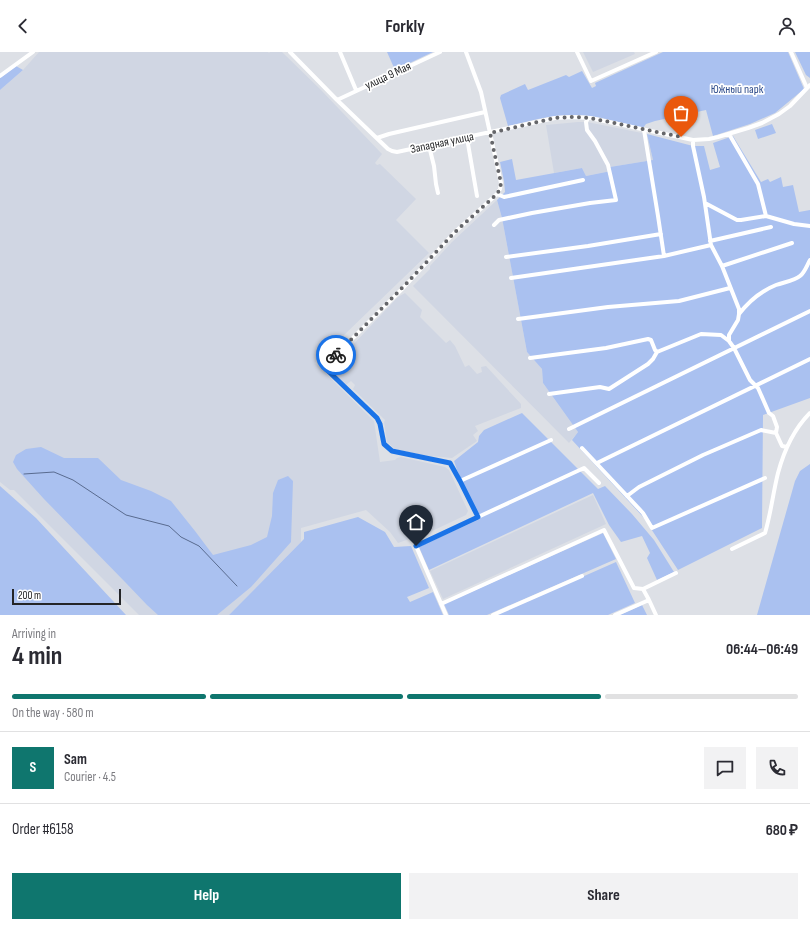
<!DOCTYPE html>
<meta charset="utf-8">
<style>
body{margin:0;font-family:"Sofia Sans Condensed",sans-serif;background:#f2f2f3;color:#2b2b33;height:100vh;display:flex;flex-direction:column;font-size:15px;white-space:nowrap}
*{box-sizing:border-box;margin:0}
p{font-size:13px;color:#7c7c81}
.icon{flex:none;width:22px;height:22px;fill:none;stroke:currentColor;stroke-width:2;stroke-linecap:round;stroke-linejoin:round}
.map{position:relative;height:563px;overflow:hidden}
.drawer{display:flex;flex-direction:column;background:#fff;flex:1}
.drawer>*{flex:none}
.scale{position:absolute;left:12px;bottom:10px;width:109px;box-sizing:border-box;padding-left:4px;border:2px solid #242527;border-top:0;font-size:11px;line-height:14px;white-space:nowrap;color:#242527;-webkit-text-stroke:3px #fff;paint-order:stroke}
.pin{position:absolute;display:grid;place-items:center;width:34px;height:34px;color:#fff;margin:-41px -17px;border-radius:50% 50% 50% 0;rotate:-45deg;box-shadow:0 0 4px #0007}
.pin .icon{rotate:45deg}
.courier{position:absolute;display:grid;place-items:center;width:40px;height:40px;margin:-20px;border:3px solid #1a73e8;border-radius:50%;background:#fff;color:#222;box-shadow:0 1px 5px #0007}
.headline em{font-style:normal;font-weight:700}
.headline div{display:flex;flex-direction:column-reverse}
.headline{display:flex;align-items:center;justify-content:space-between;height:68px;padding:0 12px}
h1{font-size:26px;font-weight:700;line-height:30px}
.bar{display:grid;grid-template-columns:repeat(4,1fr);gap:6px 4px;align-content:center;height:48px;padding:0 12px}
.bar i{height:5px;border-radius:3px;background:#e1e1e2}
.bar .selected{background:#0f766e}
.bar p{grid-column:span 4}
.line{display:flex;align-items:center;gap:10px;padding:0 12px;border-top:1px solid #e1e1e2}
.line div{flex:1}
.round{display:grid;place-items:center;flex:none;width:42px;height:42px;border-radius:0px;background:#f2f2f3}
.cta{display:flex;gap:8px;margin-top:auto;padding:8px 12px}
.cta a{flex:1;height:46px;border-radius:0px;background:#0f766e;color:#fff;font-size:16px;font-weight:700;line-height:46px;text-align:center}
.cta a+a{background:#f2f2f3;color:#2b2b33}
header{display:flex;justify-content:space-between;align-items:center;height:52px;padding:0 12px;background:#fff;font-size:18px;font-weight:700}
.map>svg:first-child{display:block}
.built{fill:#d0d6e3}
.green{fill:#aac1f0}
.lines{fill:none;stroke-linecap:round;stroke-linejoin:round}
.stream{stroke:#596b8f;stroke-width:1}
.minor{stroke:#fff;stroke-width:4}
.done{stroke:#65666a;stroke-width:4;stroke-dasharray:0 7.2}
.route{stroke:#1a73e8;stroke-width:5}
.labels{text-anchor:middle;dominant-baseline:central;stroke-width:3.5;stroke-linejoin:round;paint-order:stroke}
.street-label{font-size:12px;fill:#242527;stroke:#fff}
.park-label{font-size:12px;fill:#2e4c8b;stroke:#fff}
</style>
<header><svg class="icon" aria-label="back" viewBox="0 0 24 24"><path d="M15 5l-7 7 7 7"/></svg>Forkly<svg class="icon" aria-label="person" viewBox="0 0 24 24"><circle cx="12" cy="8" r="4"/><path d="M4 21q1-7 8-7t8 7"/></svg></header>
<div class="map">
<svg width="810" height="563" viewBox="0 0 810 563">
<rect width="100%" height="100%" fill="#dde0e6"/>
<path class="built" d="M39 0H268L269 1 270 0H282L321 38 382 102 375 111 377 113 380 112 416 147 396 168 429 201 315 311 374 369 380 410 395 408 397 406 401 405 445 415 449 418 468 459 466 463 413 488 410 489 409 487 398 491 390 480 366 458 301 476V490L229 563H139L14 438H10L0 430V38L23 18Z
M583 0H634L635 2 593 20Z
M578 70H587L647 82 653 108 610 115 611 119 586 124 582 116 554 121 546 73Z
M497 148 502 166 527 300 542 317 543 331 578 380 569 391 413 234 430 217V214L452 190Z
M405 241 422 258 420 265 446 291 450 288 455 294 465 315 469 313 477 322 482 320 481 315 486 314 521 352V356L475 374 478 379 473 383 477 389 452 406 430 404 403 399 395 397 387 390 384 370 385 368 353 337 355 333 351 329 346 333 328 316 341 304 345 309 353 303 349 297 398 245Z
M593 443 606 472 443 547 430 519Z"/>
<path class="green" d="M387 0H433L395 18Z
M663 0H788L804 37 775 61 750 72 713 84 706 58 655 69 646 72 643 76C621 71 598 63 575 63 553 62 530 69 508 74L500 46 501 43 525 32 528 38 566 23 569 25 582 19 592 36 596 34 595 31Z
M795 0H810V26L806 23Z
M16 14 23 18 0 38V26Z
M772 72 776 81 758 87 755 78Z
M647 82 693 94H704L710 118 720 115 713 91 733 84 761 130 768 127 770 130 781 125 783 135 793 133 799 160 810 158V346L763 363 762 476 678 518 644 466 572 388 578 380 543 331 542 317 527 300 502 166 497 148 505 140 504 129 500 110 512 107 516 128 582 116 586 124 611 119 610 115 653 108Z
M522 361 598 437 605 434 632 462 654 488 674 520 657 528 647 506 650 501 642 484 621 490 609 473 593 441 429 518 419 495 480 467 457 418 454 409 478 390 479 384 484 378Z
M41 395 64 406H98L121 428 151 439 171 449 195 479 213 503 251 493 267 485 272 464 273 441 278 428 288 424 293 429 291 490 251 535 217 563H158L147 553 126 531 44 447 17 417 13 410 16 403 26 397Z
M810 412V563H757L795 429 800 419Z
M0 434 36 466 126 563H0Z
M358 465 385 480 394 495 411 494 429 536 407 545 410 550 433 540 443 563H229L304 487V480Z
M603 481 616 507 487 563H449L444 552Z
M616 510 635 551 608 563H496Z
M642 553 647 563H620Z"/>
<g class="lines">
<path class="stream" d="M24 422 54 420 73 428 126 463 169 474 181 485 199 494 237 534"/>
<path class="minor" d="M290 0 337 48 388 97 392 99 397 100 555 66 573 65 590 66 693 88 709 87 718 85 748 76 762 71 779 62 790 54 810 33
M340 0 356 38
M577 0 591 29 656 0
M791 0 807 36
M0 24 33 0
M337 48 440 0
M644 78 658 164 664 204
M729 82 758 132 766 164
M377 86 389 82 485 60
M467 86 477 144
M693 88V94L704 145 711 193 722 214 739 257V262L738 268 729 283V289L734 296 750 328 758 336 769 361 773 364 777 375 776 381 782 394 787 395
M429 94 434 114 436 132 438 141
M497 142 504 145 583 128
M705 151 737 168H741L766 164 794 172 810 174
M494 173 499 168 532 161 590 151 616 148 608 113 595 89 587 78 586 70 588 66
M710 189 771 175
M506 205 588 194 661 182
M722 214 792 191
M511 226 664 204 711 193
M739 262C749 249 761 239 776 233 784 230 794 229 800 224 805 220 807 213 810 208
M518 267 608 255 679 249 730 236
M530 306 606 296 648 287 651 288 655 298 657 300 701 282 721 283 729 289
M549 342 600 335 609 337 648 312 653 307 657 300
M569 377 810 259
M582 396 643 461 652 476 765 426
M597 411 810 307
M460 429 551 388
M627 444 639 435 703 403 761 378 776 381
M478 465 584 416 599 431
M732 497 765 481C771 461 773 441 778 421 784 399 794 377 810 361
M649 548 656 563
M441 552 604 478 634 536 643 537
M446 563 416 494 478 465 460 429 450 411 393 399 384 392 380 372 377 366 324 315 404 235 455 180 497 142 500 137 501 131 481 40 466 0
M493 563 582 524
M615 563 649 548 643 537 676 521"/>
</g>
<g class="lines">
<path class="done" d="M336 303 404 234 455 180 497 142 500 137 501 131 490 81 555 66 573 65 590 66 681 85"/>
<path class="route" d="M336 303 324 315 377 366 380 372 384 392 392 399 450 411 460 429 478 465 416 494"/>
</g>
<g class="labels">
<g class="street-label">
<text transform="translate(388 24) rotate(-25)">улица 9 Мая</text>
<text transform="translate(442 91) rotate(-12)">Западная улица</text>
</g>
<g class="park-label">
<text x="737" y="37">Южный парк</text>
</g>
</g>
</svg>
<div class="scale">200 m</div>
<div class="pin" style="left:681px;top:85px;background:#ea580c"><svg class="icon" aria-label="bag" viewBox="0 0 24 24"><path d="M5 8h14l-1 12H6zM9 8a3 3 0 0 1 6 0"/></svg></div>
<div class="pin" style="left:416px;top:494px;background:#1f2937"><svg class="icon" aria-label="home" viewBox="0 0 24 24"><path d="M3 11l9-7 9 7M6 9v11h12V9"/></svg></div>
<div class="courier" style="left:336px;top:303px"><svg class="icon" aria-label="bike" viewBox="0 0 24 24"><circle cx="6" cy="16" r="4"/><circle cx="18" cy="16" r="4"/><path d="M6 16l4-8h5l3 8M10 8l3 8H6M13 5h3"/></svg></div>
</div>
<section class="drawer">
<div class="headline"><div><h1>4 min</h1><p>Arriving in</p></div><em>06:44–06:49</em></div>
<div class="bar"><i class="selected"></i><i class="selected"></i><i class="selected"></i><i></i><p>On the way · 580 m</p></div>
<div class="line" style="height:72px"><b class="round" style="background:#0f766e;color:#fff">S</b><div><b>Sam</b><p>Courier · 4.5</p></div><a class="round"><svg class="icon" aria-label="chat" viewBox="0 0 24 24"><path d="M4 5h16v11H9l-5 4z"/></svg></a><a class="round"><svg class="icon" aria-label="phone" viewBox="0 0 24 24"><path d="M5 4h4l2 5-3 2q2 4 5 5l2-3 5 2v4C11 20 4 13 5 4z"/></svg></a></div>
<div class="line" style="height:52px"><div>Order #6158</div><b>680 ₽</b></div>
<div class="cta"><a>Help</a><a>Share</a></div>
</section>
